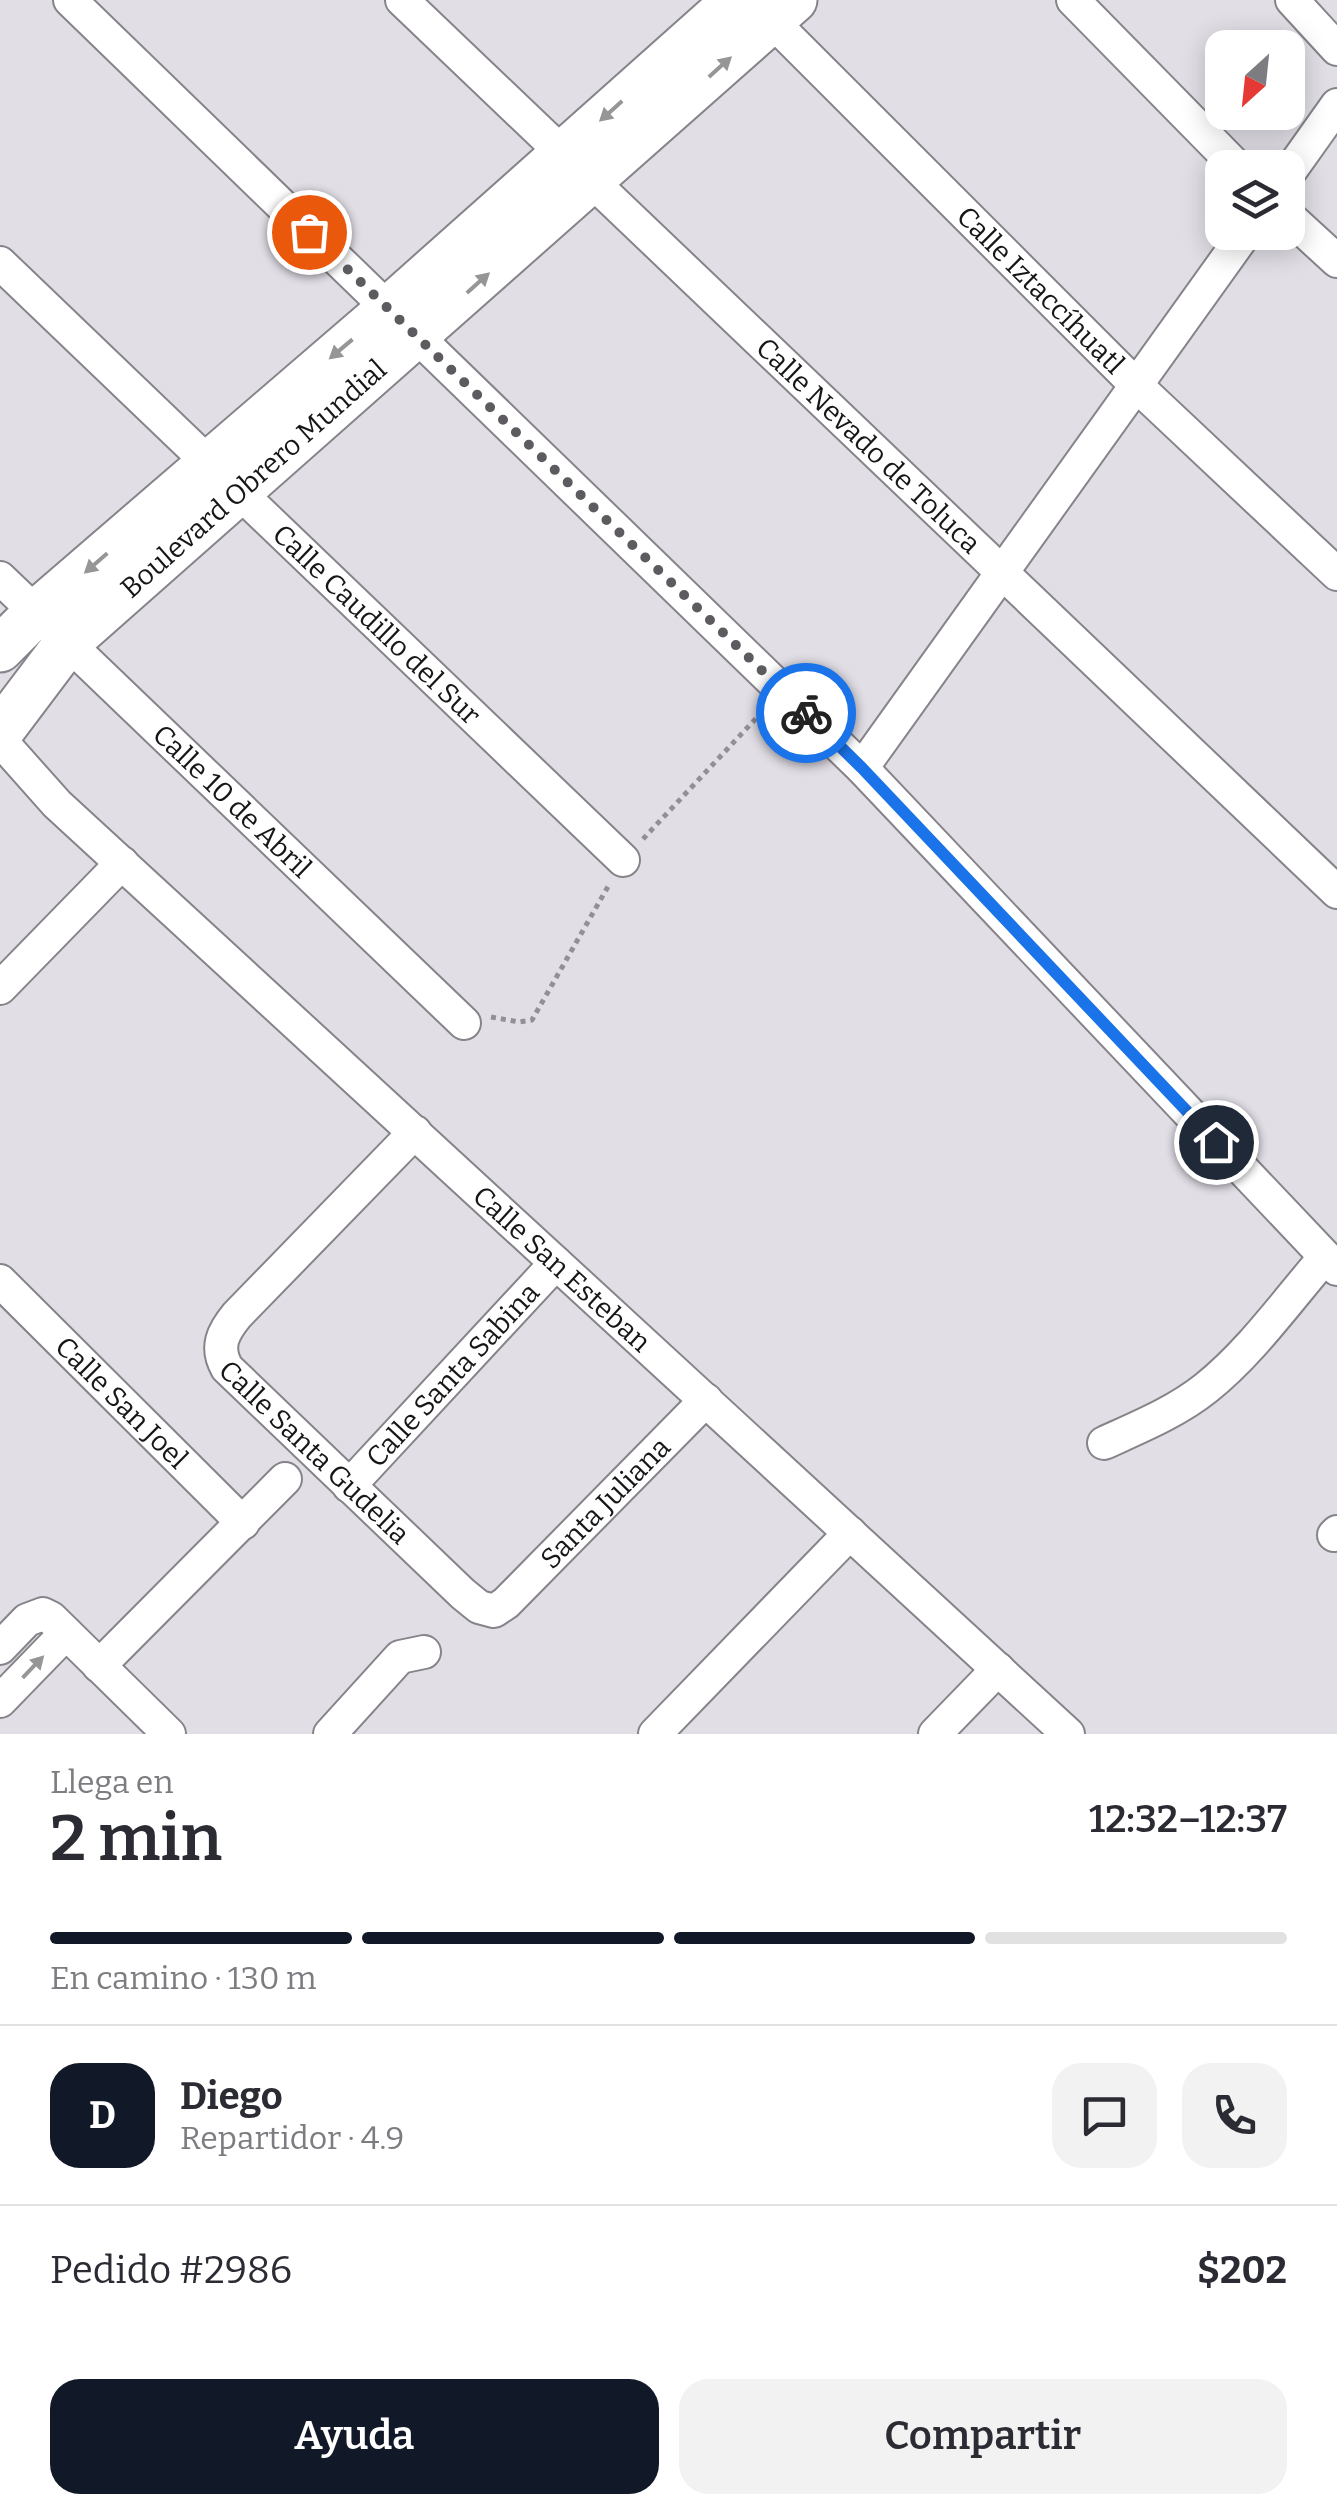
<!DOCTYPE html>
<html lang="es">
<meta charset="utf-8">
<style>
body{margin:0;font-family:Bitter,serif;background:#f2f2f3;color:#2b2b33;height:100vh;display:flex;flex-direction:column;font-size:38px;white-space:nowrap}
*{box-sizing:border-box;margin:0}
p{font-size:32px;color:#7c7c81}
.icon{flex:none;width:55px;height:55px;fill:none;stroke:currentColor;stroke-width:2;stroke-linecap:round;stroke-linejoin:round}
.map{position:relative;height:1734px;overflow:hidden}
.panel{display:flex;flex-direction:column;background:#fff;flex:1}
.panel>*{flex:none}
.needle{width:65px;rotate:207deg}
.buttons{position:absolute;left:1205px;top:30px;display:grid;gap:20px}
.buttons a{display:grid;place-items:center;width:100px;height:100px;border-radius:20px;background:#fff;box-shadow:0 5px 25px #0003;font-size:50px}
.pin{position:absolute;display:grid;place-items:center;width:85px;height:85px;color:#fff;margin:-42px;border:5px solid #fff;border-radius:50%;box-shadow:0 2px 10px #0007}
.courier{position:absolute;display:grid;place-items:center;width:100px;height:100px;margin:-50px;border:8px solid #1a73e8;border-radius:50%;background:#fff;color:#222;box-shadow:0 2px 12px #0007}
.headline em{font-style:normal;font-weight:600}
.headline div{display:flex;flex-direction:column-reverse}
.headline{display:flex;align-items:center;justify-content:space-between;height:170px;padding:0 50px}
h1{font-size:65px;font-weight:600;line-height:75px}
.bar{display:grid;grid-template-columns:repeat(4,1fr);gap:15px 10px;align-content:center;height:120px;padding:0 50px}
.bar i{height:12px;border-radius:8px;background:#e1e1e2}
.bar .active{background:#111827}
.bar p{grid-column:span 4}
.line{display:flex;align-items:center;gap:25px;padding:0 50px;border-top:2px solid #e1e1e2}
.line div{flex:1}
.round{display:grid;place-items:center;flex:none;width:105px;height:105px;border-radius:30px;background:#f2f2f3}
.cta{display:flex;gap:20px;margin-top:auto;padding:20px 50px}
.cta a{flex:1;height:115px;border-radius:30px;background:#111827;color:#fff;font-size:40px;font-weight:600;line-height:115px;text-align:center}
.cta a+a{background:#f2f2f3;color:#2b2b33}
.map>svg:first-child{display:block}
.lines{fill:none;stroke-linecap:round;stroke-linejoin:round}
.street-casing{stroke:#86838a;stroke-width:36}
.secondary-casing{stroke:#86838a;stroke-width:49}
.path{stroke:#928f95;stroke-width:5;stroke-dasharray:5 5;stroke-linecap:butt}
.street{stroke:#fff;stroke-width:32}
.secondary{stroke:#fff;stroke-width:45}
.oneway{fill:#969697}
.done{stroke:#5d5b5f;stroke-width:10;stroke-dasharray:0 18}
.route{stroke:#1a73e8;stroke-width:12}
.labels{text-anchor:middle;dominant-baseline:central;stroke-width:8;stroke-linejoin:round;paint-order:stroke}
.street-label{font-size:28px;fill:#161517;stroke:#eeebf3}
</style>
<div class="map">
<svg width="1337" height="1734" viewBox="0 0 1337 1734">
<rect width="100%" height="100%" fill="#e1dee6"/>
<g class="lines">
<defs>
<g id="street">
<path d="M70 0 862 768 1337 1269"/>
<path id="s1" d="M402 0 1337 892"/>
<path d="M1073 0 1238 168"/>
<path d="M1292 0 1337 49"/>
<path id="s2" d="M758 7 1136 385 1337 574"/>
<path d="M1288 174 1337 105"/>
<path d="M1288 216 1337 261"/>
<path id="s3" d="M0 263 623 860"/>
<path id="s4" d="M0 578 464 1023"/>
<path id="s5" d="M0 740 57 804 1068 1734"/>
<path d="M862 768 1246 232"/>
<path d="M0 988 122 863"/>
<path id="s6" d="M415 1132 237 1315C223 1332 215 1347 227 1368L463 1594 479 1607 494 1611 506 1603 706 1400"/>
<path id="s7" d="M0 1281 243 1523"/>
<path d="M1104 1443C1139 1427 1176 1412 1206 1388 1251 1352 1287 1301 1325 1257"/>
<path id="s8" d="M349 1486 556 1263"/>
<path d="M1334 1535 1337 1532"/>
<path d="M0 1648 27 1620 43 1614 51 1618 169 1734"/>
<path d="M99 1666 285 1479"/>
<path d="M0 1701 66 1633"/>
<path d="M330 1734 400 1657 424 1652"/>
<path d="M655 1734 850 1533"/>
<path d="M935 1734 998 1669"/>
</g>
<g id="secondary">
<path d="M0 649 36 613 389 309 736 0"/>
<path id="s9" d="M0 732 67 643 794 0"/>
</g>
</defs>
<use href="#street" class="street-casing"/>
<use href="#secondary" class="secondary-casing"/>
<path class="path" d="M643 839 762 712
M491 1017 519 1022 532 1020 610 883"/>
<use href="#street" class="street"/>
<use href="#secondary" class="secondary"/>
</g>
<defs><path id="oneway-solid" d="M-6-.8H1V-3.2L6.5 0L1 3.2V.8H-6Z" transform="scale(2.5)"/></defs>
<g class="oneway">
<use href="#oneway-solid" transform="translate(720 67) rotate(-42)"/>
<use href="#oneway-solid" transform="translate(611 111) rotate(138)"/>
<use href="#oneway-solid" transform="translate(478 283) rotate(-42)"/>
<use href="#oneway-solid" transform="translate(341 349) rotate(140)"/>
<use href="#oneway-solid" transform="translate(96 563) rotate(139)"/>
<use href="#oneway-solid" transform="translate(33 1667) rotate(-46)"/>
</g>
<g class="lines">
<path class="done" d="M309 232 806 713"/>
<path class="route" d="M806 713 862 768 1216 1142"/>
</g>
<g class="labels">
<g class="street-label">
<text stroke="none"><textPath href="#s2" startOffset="400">Calle Iztaccíhuatl</textPath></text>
<text stroke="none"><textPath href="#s1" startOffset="645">Calle Nevado de Toluca</textPath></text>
<text stroke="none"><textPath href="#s9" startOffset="360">Boulevard Obrero Mundial</textPath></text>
<text stroke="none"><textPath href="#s3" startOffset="522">Calle Caudillo del Sur</textPath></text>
<text stroke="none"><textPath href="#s4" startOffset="322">Calle 10 de Abril</textPath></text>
<text stroke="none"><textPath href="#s5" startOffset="772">Calle San Esteban</textPath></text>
<text stroke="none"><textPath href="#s8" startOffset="152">Calle Santa Sabina</textPath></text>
<text stroke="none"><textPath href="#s7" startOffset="172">Calle San Joel</textPath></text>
<text stroke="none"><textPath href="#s6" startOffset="435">Calle Santa Gudelia</textPath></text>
<text stroke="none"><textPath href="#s6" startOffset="832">Santa Juliana</textPath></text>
</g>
</g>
</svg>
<div class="buttons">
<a><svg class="needle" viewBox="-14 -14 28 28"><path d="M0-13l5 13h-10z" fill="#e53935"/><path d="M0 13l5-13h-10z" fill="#7c7c81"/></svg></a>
<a><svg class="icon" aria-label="layers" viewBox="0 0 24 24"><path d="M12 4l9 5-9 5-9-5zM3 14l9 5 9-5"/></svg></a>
</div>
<div class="pin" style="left:309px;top:232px;background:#ea580c"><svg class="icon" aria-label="bag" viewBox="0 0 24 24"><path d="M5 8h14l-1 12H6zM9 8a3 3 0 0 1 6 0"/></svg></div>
<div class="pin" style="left:1216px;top:1142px;background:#1f2937"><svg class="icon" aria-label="home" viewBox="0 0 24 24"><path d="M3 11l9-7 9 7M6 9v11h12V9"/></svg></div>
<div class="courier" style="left:806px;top:713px"><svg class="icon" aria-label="bike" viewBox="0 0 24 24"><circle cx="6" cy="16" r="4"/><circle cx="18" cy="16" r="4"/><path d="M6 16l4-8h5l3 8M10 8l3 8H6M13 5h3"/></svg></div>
</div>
<section class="panel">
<div class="headline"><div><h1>2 min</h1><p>Llega en</p></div><em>12:32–12:37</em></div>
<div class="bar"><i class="active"></i><i class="active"></i><i class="active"></i><i></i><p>En camino · 130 m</p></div>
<div class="line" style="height:180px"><b class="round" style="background:#111827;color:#fff">D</b><div><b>Diego</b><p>Repartidor · 4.9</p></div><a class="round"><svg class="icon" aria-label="chat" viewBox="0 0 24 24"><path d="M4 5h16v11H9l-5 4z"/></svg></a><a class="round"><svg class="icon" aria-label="phone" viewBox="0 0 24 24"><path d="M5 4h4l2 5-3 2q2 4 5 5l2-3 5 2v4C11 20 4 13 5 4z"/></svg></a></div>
<div class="line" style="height:130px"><div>Pedido #2986</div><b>$202</b></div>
<div class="cta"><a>Ayuda</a><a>Compartir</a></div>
</section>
